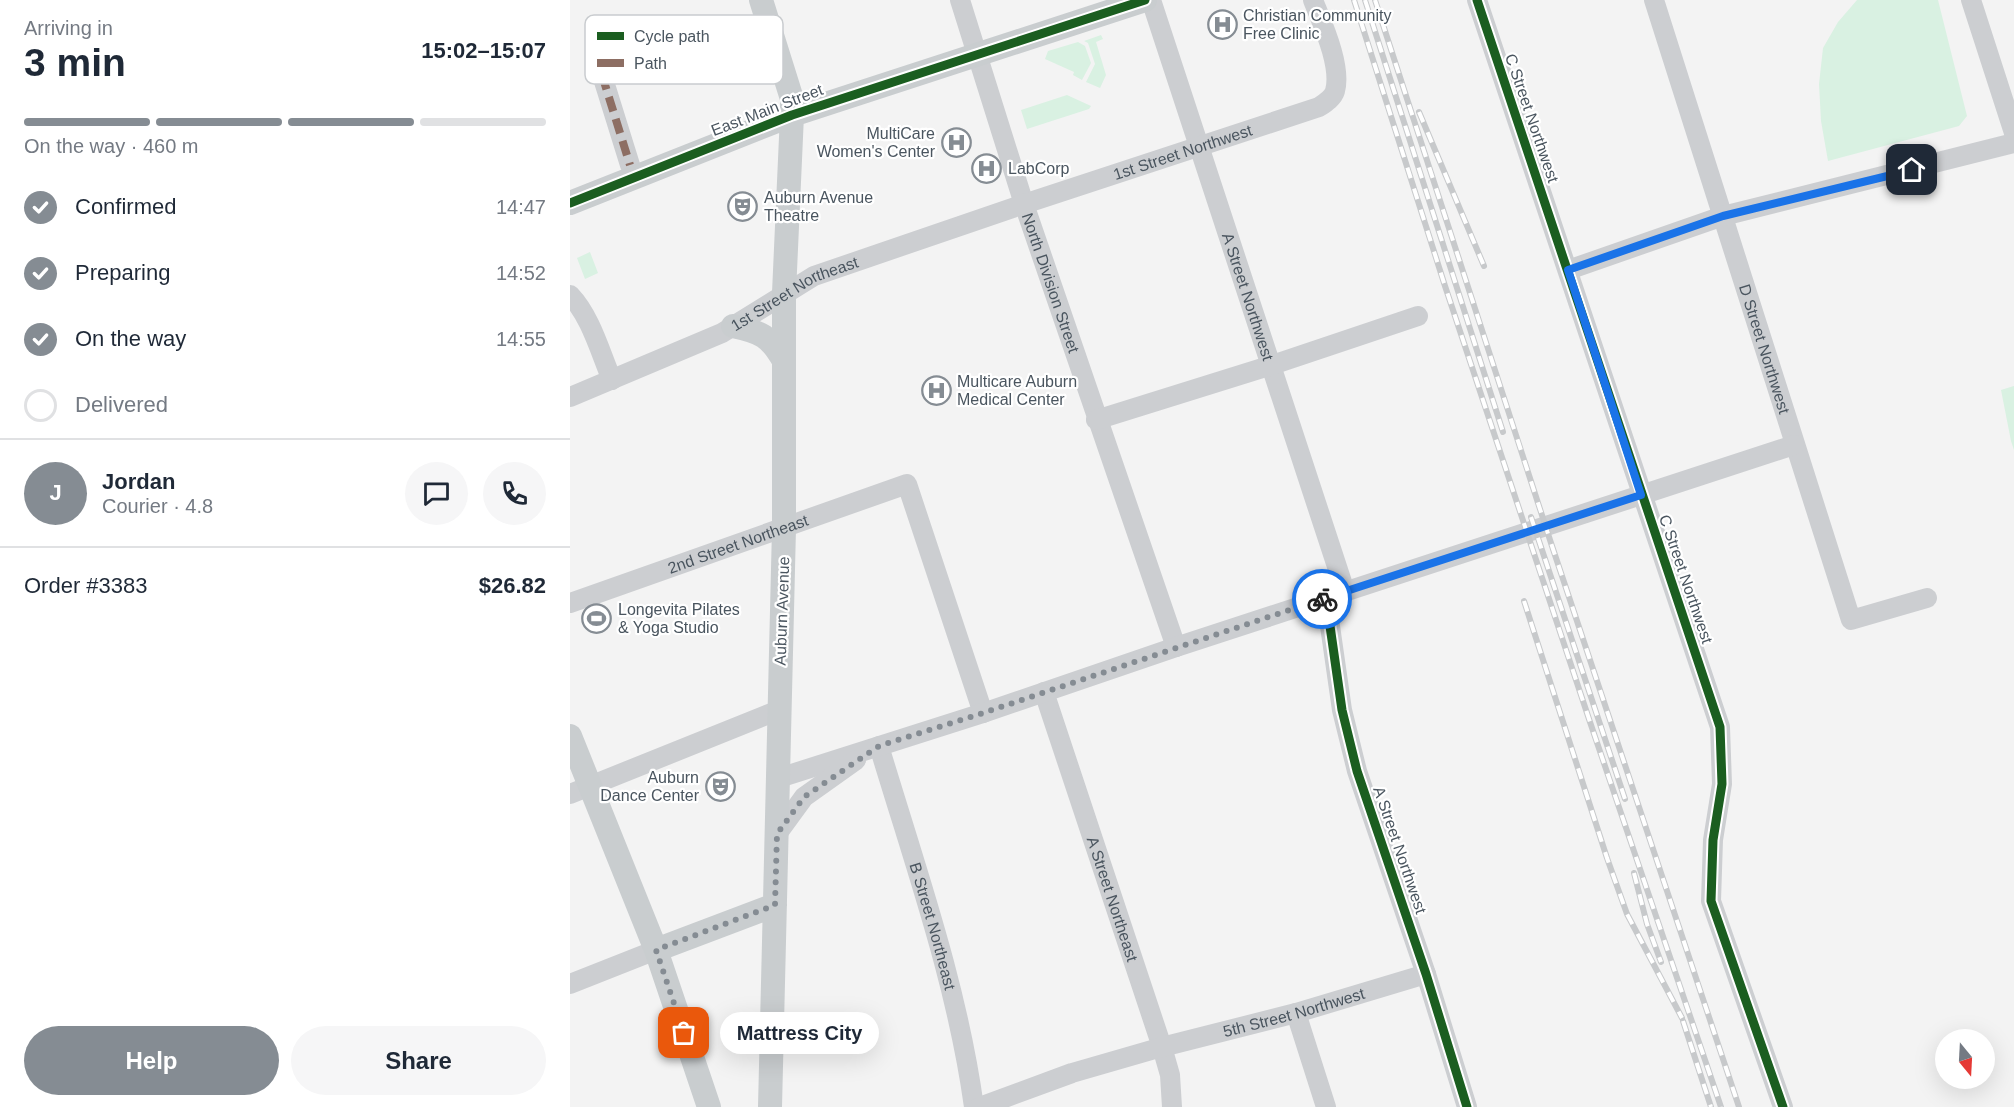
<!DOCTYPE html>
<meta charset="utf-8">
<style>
body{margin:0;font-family:Arial,sans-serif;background:#f6f6f7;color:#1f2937;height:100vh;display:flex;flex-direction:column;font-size:22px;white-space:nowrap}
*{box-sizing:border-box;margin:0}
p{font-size:20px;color:#747a83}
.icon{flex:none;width:33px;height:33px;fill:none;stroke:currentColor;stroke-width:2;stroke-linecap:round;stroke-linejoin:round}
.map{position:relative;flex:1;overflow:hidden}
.panel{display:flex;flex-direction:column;background:#fff;width:570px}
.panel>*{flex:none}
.needle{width:39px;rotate:162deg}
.buttons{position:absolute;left:1365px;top:1029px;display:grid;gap:12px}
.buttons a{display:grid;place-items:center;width:60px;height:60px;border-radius:50%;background:#fff;box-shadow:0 6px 24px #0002;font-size:30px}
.pin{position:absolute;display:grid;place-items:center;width:51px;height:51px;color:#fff;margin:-26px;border-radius:12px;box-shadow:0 3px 9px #0006}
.courier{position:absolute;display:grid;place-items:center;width:60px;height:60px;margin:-30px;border:4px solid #1a73e8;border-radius:50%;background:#fff;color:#222;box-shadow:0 2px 8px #0007}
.bubble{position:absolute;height:42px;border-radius:21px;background:#fff;box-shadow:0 6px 24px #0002;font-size:20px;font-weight:800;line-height:42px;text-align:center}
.head em{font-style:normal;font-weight:800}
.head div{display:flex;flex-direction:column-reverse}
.head{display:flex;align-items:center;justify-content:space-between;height:102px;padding:0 24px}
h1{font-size:39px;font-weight:800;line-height:45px}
.bar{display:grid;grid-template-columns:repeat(4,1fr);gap:9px 6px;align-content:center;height:72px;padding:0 24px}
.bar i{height:8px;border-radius:4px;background:#e0e1e3}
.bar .on{background:#858c93}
.bar p{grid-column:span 4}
.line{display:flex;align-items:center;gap:15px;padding:0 24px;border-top:2px solid #e0e1e3}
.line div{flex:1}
.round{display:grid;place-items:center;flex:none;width:63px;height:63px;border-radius:32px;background:#f6f6f7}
ol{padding:0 24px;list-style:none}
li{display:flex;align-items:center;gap:18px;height:66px}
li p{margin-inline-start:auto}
li .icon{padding:6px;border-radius:50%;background:#858c93;color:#fff;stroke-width:4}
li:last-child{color:#747a83}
li i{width:33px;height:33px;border:3px solid #e0e1e3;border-radius:50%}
.action{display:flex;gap:12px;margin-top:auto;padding:12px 24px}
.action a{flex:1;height:69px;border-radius:36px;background:#858c93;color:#fff;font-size:24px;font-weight:800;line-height:69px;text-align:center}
.action a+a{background:#f6f6f7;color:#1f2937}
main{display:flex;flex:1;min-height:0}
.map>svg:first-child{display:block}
.green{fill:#d9f1e2}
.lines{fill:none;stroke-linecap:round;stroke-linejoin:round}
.minor{stroke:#ccced1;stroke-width:20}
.major{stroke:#c9cdcf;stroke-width:24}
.rail-casing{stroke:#c7c9cb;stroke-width:6}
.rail{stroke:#fff;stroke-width:4;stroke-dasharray:11;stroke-linecap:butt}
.quiet{stroke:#8d6e63;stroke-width:8;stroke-dasharray:15 8;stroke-linecap:butt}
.cycleway-casing{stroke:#fff;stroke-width:13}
.cycleway{stroke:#1b5e20;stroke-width:9}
.done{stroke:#858c93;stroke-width:6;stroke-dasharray:0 10.8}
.route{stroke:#1a73e8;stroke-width:8}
.labels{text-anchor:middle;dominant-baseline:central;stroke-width:4.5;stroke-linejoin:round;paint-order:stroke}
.poi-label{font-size:16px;fill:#4a555f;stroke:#fff;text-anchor:start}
.street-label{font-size:16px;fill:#4a555f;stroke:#fff}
.key{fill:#fff;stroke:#c9cccf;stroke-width:1.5}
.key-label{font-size:16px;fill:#4a555f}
</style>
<main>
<section class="panel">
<div class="head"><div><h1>3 min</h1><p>Arriving in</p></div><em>15:02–15:07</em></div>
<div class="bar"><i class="on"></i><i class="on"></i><i class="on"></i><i></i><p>On the way · 460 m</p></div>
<ol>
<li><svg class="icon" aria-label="check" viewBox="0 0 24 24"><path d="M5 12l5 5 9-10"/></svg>Confirmed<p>14:47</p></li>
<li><svg class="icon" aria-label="check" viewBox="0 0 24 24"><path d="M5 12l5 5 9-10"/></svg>Preparing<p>14:52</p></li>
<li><svg class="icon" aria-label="check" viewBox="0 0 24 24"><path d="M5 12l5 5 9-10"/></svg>On the way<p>14:55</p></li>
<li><i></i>Delivered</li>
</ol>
<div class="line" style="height:108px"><b class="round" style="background:#858c93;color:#fff">J</b><div><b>Jordan</b><p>Courier · 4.8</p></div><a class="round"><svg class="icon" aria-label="chat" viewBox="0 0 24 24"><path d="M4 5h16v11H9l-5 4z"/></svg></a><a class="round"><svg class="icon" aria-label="phone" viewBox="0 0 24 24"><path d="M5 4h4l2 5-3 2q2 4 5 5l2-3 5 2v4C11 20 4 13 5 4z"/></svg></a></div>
<div class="line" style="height:78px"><div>Order #3383</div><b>$26.82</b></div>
<div class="action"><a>Help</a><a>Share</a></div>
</section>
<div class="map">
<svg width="1444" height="1107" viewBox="0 0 1444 1107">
<rect width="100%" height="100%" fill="#f3f3f3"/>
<path class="green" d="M1287 0H1368L1397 116 1389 126 1258 161 1251 121 1249 84 1253 48 1268 22Z
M531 35 533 39 526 42 536 75 530 88 516 82 525 64 518 43 514 41Z
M508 42 515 46 521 63 512 80 503 75 504 72 475 59 478 51Z
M497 95 521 106 519 109 457 129 451 110Z
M20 252 28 273 15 279 7 258Z
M1444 386V450L1441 441 1431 390Z"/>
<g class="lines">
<g class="minor">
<path id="s1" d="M390 0 454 204 606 647"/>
<path id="s2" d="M581 0 775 591"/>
<path d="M907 0 1150 727 1152 784 1143 840 1141 901 1213 1107"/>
<path id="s3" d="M1084 0 1281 620 1357 598"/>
<path d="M1401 0 1444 133"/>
<path d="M32 75 60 165"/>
<path d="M998 270 1153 216 1444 143"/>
<path d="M0 295C21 317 30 352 42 380"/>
<path id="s4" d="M0 397 152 333 244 276 454 204 749 107C755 103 763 98 765 91 772 66 752 23 743 0"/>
<path d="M526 420 702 365 848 316"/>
<path d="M756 598 772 710 787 771 856 974 897 1107"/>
<path id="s5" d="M0 603 337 484 413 713"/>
<path id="s6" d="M474 692 592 1047 600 1075 602 1107"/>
<path id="s7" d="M309 746C345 866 387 983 404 1107"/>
<path d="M209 778 413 713 606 647 1224 445"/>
<path d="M0 794 209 710"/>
<path d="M207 834 234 797 286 760"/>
<path d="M0 984 86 950"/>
<path d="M726 1013 756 1107"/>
<path id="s8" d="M410 1107 502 1073 592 1047 726 1013 856 974"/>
</g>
<path class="major" d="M191 0 222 99V115L214 293V528L200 1107
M0 203 222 115 575 0
M163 326C191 332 200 336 214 361
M0 736 86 950 139 1107
M86 950 205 905"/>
<defs>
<path id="rail" d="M784 0 875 286 1020 722 1151 1107
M795 0 933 432
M805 0 981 543 1169 1107
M849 112 914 266
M961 517 1055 799
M954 601 1037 858 1057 914 1112 1018
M1064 873 1077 924 1091 962
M1113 1021 1141 1107"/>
</defs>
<use href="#rail" class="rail-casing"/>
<use href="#rail" class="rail"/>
<path class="quiet" d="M32 75 60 165"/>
<defs>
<path id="cycleway" d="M907 0 1150 727 1152 784 1143 840 1141 901 1213 1107
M0 203 222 115 575 0
M756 598 772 710 787 771 856 974 897 1107"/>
</defs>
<use href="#cycleway" class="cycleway-casing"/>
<use href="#cycleway" class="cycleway"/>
</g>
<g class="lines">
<path class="done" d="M114 1033 86 950 205 905 207 834 234 797 309 746 413 713 752 599"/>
<path class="route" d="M752 599 1071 495 998 270 1153 216 1342 170"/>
</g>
<defs>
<symbol id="hospital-ring" viewBox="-11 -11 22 22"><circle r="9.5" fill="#fff" stroke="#858c93" stroke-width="1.5"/><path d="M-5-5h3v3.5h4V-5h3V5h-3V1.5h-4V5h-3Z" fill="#858c93"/></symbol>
<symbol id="theatre-ring" viewBox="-11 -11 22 22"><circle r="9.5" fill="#fff" stroke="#858c93" stroke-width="1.5"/><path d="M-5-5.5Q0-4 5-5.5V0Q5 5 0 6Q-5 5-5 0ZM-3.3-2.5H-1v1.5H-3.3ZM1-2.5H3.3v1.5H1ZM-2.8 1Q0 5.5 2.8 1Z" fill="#858c93"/></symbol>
<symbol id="stadium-ring" viewBox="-11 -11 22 22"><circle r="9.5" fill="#fff" stroke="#858c93" stroke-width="1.5"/><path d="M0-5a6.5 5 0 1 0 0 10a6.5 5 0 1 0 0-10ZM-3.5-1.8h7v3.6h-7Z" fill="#858c93"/></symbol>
</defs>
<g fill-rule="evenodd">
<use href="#hospital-ring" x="636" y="8" width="33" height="33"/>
<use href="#hospital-ring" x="370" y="126" width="33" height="33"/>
<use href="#hospital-ring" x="400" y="152" width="33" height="33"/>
<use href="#theatre-ring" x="156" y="190" width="33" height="33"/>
<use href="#hospital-ring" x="350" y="374" width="33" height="33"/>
<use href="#stadium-ring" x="10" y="602" width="33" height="33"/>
<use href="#theatre-ring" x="134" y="770" width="33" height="33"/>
</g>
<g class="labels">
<g class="poi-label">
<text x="673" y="15">Christian Community<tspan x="673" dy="18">Free Clinic</tspan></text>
<text x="365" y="133" text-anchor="end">MultiCare<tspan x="365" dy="18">Women's Center</tspan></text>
<text x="438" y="168">LabCorp</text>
<text x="194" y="197">Auburn Avenue<tspan x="194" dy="18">Theatre</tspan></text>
<text x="387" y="381">Multicare Auburn<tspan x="387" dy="18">Medical Center</tspan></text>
<text x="48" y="609">Longevita Pilates<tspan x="48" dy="18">&amp; Yoga Studio</tspan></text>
<text x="129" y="777" text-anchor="end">Auburn<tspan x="129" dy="18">Dance Center</tspan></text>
</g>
<g class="street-label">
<text transform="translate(197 110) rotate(-21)">East Main Street</text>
<text transform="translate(962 118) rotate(71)">C Street Northwest</text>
<text stroke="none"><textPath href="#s4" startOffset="662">1st Street Northwest</textPath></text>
<text stroke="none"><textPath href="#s1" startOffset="297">North Division Street</textPath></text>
<text stroke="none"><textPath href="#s4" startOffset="248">1st Street Northeast</textPath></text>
<text stroke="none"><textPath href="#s2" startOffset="312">A Street Northwest</textPath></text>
<text stroke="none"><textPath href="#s3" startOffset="366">D Street Northwest</textPath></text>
<text stroke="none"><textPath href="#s5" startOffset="178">2nd Street Northeast</textPath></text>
<text transform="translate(1116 579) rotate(71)">C Street Northwest</text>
<text transform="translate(212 611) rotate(-88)">Auburn Avenue</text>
<text transform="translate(830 850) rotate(71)">A Street Northwest</text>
<text stroke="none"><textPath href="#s6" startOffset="218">A Street Northeast</textPath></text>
<text stroke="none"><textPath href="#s7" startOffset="188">B Street Northeast</textPath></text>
<text stroke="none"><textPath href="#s8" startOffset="328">5th Street Northwest</textPath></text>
</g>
</g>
<rect x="15" y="15" width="198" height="69" rx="9" class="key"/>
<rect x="27" y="32" width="27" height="8" fill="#1b5e20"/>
<rect x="27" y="59" width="27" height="8" fill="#8d6e63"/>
<g class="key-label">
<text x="64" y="42">Cycle path</text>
<text x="64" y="69">Path</text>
</g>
</svg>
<div class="buttons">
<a><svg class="needle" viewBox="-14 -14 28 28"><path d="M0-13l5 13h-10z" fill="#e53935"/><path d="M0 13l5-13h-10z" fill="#747a83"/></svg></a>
</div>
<div class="pin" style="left:114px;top:1033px;background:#ea580c"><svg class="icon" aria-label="bag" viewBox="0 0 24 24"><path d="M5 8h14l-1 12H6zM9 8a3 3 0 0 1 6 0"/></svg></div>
<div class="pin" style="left:1342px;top:170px;background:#1f2937"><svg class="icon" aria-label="home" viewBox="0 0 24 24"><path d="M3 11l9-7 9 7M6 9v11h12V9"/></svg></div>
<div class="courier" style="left:752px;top:599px"><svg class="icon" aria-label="bike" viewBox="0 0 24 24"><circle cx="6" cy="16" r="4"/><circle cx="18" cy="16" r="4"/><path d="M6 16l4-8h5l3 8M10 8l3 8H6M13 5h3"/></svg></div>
<div class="bubble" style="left:150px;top:1012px;width:159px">Mattress City</div>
</div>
</main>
